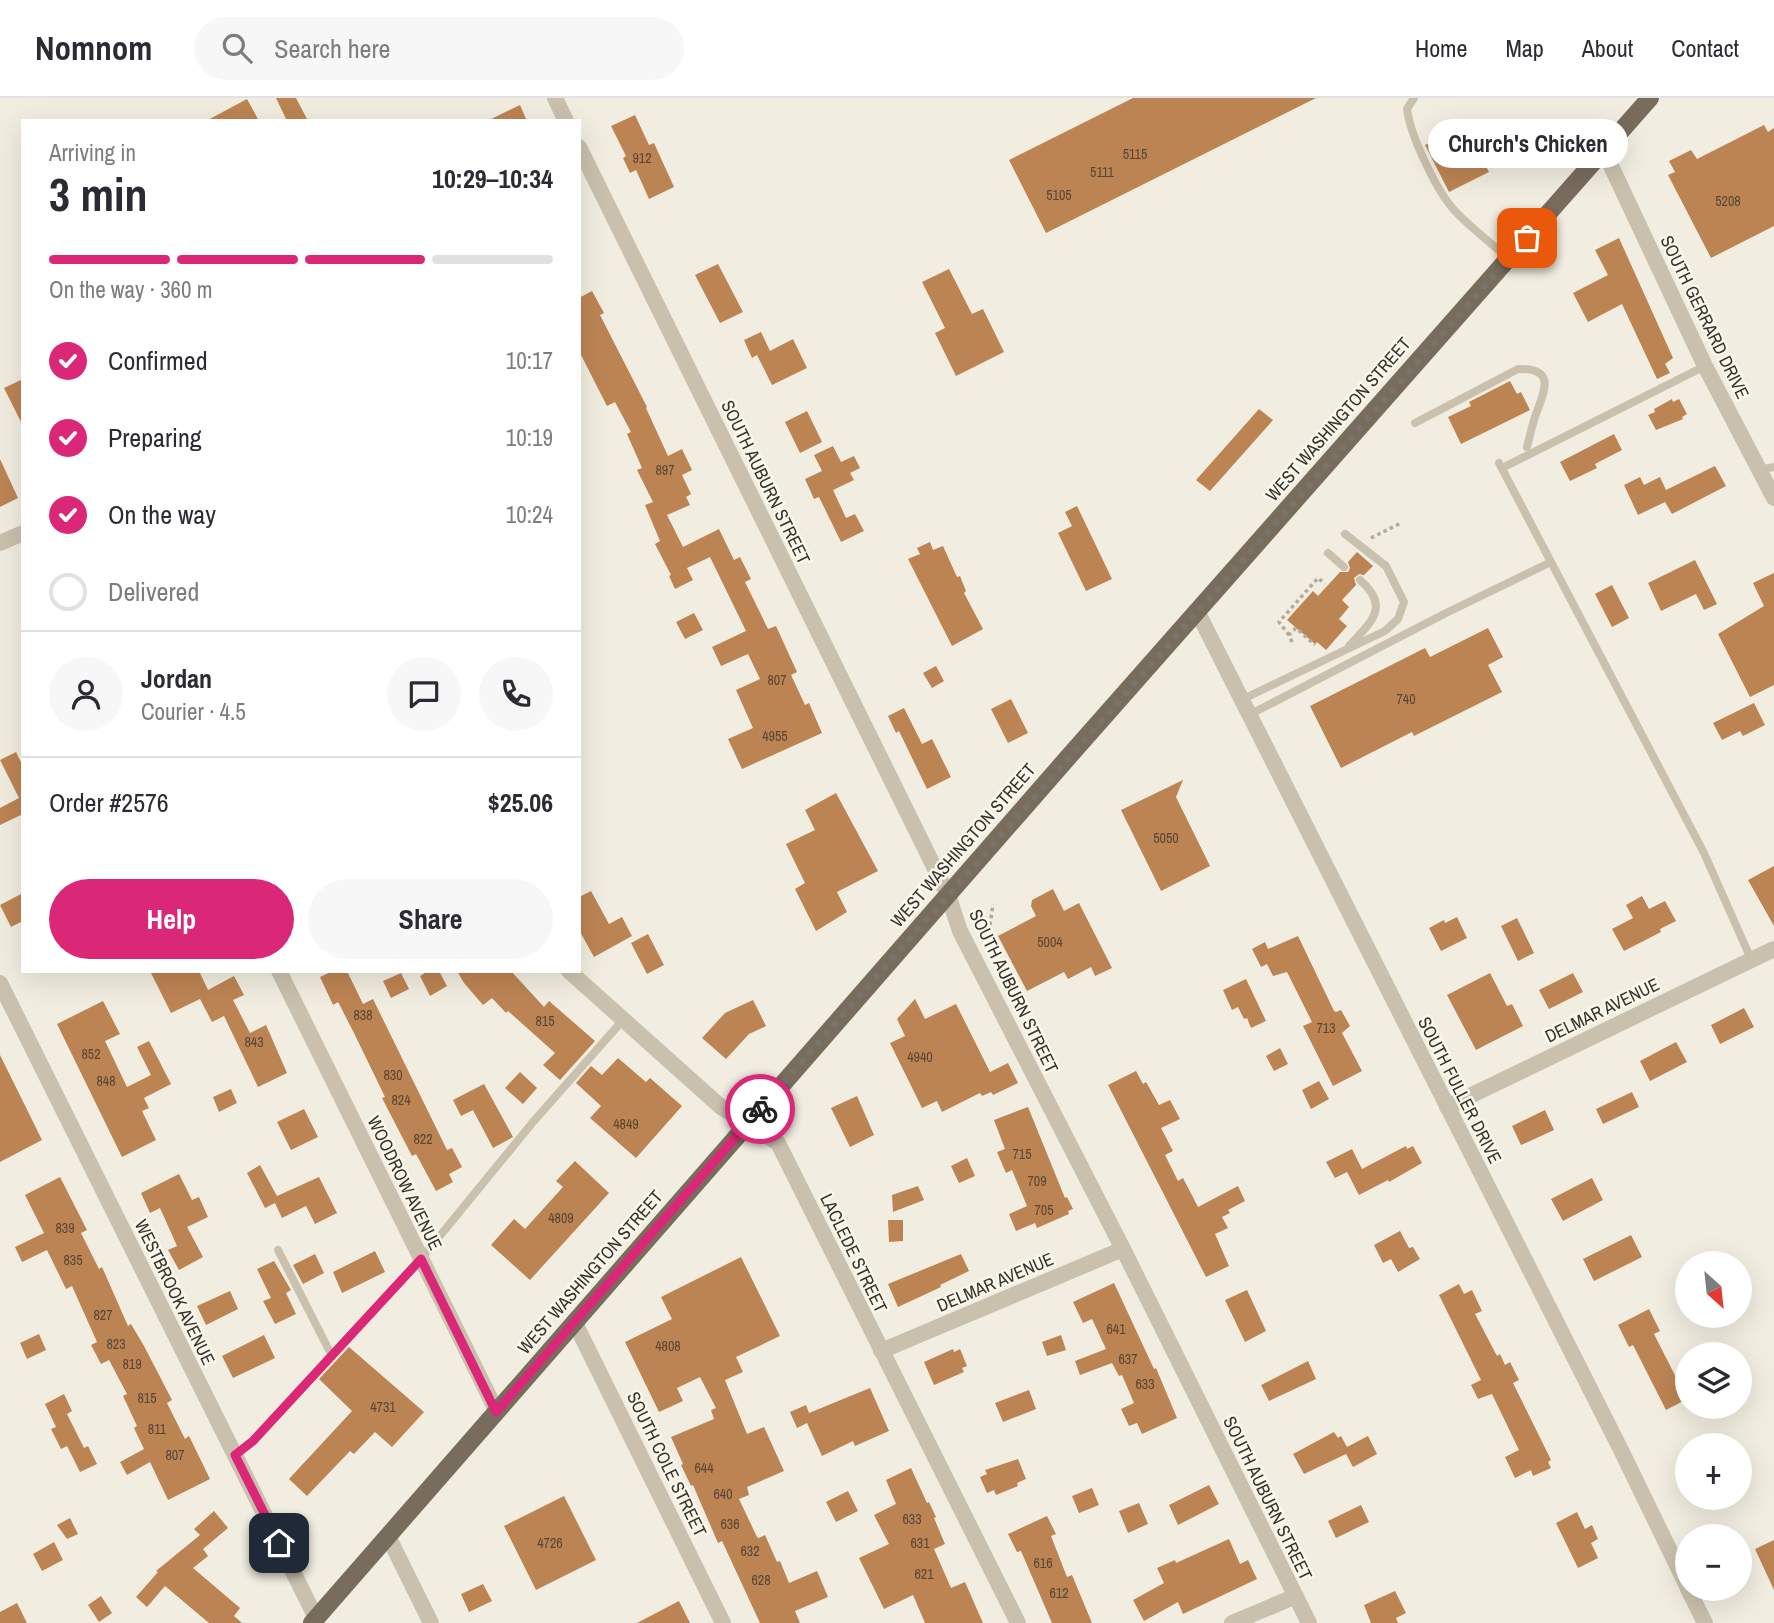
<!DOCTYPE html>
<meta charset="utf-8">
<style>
body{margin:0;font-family:"Archivo Narrow",sans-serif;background:#f7f7f7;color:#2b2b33;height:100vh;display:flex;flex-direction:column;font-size:26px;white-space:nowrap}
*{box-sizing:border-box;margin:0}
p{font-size:23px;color:#7c7c81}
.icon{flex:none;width:38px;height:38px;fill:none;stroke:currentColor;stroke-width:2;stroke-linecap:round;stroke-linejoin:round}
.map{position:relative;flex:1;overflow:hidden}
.details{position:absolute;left:21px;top:21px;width:560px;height:854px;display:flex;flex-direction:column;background:#fff;border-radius:0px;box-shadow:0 7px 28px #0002}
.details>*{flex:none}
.needle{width:46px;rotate:153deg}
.buttons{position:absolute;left:1675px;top:1153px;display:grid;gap:14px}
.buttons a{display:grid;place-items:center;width:77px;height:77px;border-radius:50%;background:#fff;box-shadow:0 7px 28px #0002;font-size:35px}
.pin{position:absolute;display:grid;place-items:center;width:60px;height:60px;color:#fff;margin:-30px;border-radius:14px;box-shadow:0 4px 10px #0006}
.courier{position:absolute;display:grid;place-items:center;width:70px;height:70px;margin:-35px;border:5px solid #db2777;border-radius:50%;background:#fff;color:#222;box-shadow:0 2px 9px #0007}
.bubble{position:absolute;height:49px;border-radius:24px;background:#fff;box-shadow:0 7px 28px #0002;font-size:23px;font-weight:700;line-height:49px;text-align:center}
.summary em{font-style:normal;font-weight:700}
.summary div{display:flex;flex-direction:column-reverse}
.summary{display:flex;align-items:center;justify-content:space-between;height:119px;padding:0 28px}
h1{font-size:46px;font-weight:700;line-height:52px}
.bar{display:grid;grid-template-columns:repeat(4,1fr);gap:10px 7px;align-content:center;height:84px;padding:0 28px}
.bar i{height:9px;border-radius:5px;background:#e1e1e2}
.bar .selected{background:#db2777}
.bar p{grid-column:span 4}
.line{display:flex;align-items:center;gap:18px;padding:0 28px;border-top:2px solid #e1e1e2}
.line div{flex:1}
.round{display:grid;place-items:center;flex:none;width:74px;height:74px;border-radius:37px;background:#f7f7f7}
ol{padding:0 28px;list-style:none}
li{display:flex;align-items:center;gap:21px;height:77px}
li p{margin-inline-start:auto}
li .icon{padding:7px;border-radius:50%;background:#db2777;color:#fff;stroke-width:4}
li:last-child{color:#7c7c81}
li i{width:38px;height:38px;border:4px solid #e1e1e2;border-radius:50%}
.button{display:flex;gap:14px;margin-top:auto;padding:14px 28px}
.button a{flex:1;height:80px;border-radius:42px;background:#db2777;color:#fff;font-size:28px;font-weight:700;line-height:80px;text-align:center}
.button a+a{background:#f7f7f7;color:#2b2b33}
header{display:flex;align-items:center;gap:42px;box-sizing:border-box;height:98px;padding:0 35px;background:#fff;border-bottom:2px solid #e1e1e2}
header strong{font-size:33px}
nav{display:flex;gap:38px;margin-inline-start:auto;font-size:24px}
.search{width:490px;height:63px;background:#f7f7f7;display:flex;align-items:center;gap:18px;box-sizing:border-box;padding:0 24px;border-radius:38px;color:#7c7c81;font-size:26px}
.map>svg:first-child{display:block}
.building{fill:#bd8453}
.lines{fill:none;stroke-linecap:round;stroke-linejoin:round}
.path{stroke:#b5aa97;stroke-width:3.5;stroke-dasharray:3.5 3.5;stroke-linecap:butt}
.lane{stroke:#c9c0ad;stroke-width:8}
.street{stroke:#c9c0ad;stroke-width:16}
.primary{stroke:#786c5d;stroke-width:18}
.done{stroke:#79736a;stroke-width:7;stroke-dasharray:0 12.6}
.route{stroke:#db2777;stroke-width:9}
.labels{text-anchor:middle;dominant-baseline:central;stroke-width:5;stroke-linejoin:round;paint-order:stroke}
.number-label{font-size:14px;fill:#594635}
.street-label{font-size:18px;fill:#38322b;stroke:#f9f6ec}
</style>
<header>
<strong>Nomnom</strong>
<div class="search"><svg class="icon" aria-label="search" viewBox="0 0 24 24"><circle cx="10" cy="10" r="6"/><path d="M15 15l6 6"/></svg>Search here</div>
<nav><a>Home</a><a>Map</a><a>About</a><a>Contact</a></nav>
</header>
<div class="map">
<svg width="1774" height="1525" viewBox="0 0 1774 1525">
<rect width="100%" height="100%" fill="#f1ede0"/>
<path class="building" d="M276 0H296L308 23H287Z
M1133 0H1316L1046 135 1009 62Z
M247 1 259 23H206Z
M520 7 527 23H487Z
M635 17 649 47 654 45 674 89 649 101 636 72 630 75 623 60 626 58 611 28Z
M1465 27 1489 74 1449 94 1425 47Z
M1764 27 1768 34 1774 30V128L1711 160 1668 77 1675 74 1669 63 1691 52 1697 61Z
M1619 140 1673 260 1665 266 1670 275 1657 281 1622 206 1588 224 1573 195 1608 177 1595 152Z
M718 166 743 214 720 225 695 177Z
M949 171 972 216 983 211 1004 254 956 278 935 235 945 230 922 184Z
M592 193 604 215 600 217 647 309 646 310 668 358 682 351 692 372 682 377 691 396 686 399 690 407 667 417 683 449 719 431 734 462 740 459 751 481 745 484 768 531 776 528 797 574 791 577 805 607 809 605 822 635 742 671 728 641 753 630 736 592 760 581 748 556 721 568 712 549 746 533 710 459 687 470 693 482 675 491 669 478 671 477 655 446 660 443 645 407 653 404 637 372 642 370 627 336 631 334 615 304 607 308 579 253V200Z
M761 234 770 253 793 241 807 270 772 287 757 257 752 260 744 242Z
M23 281V328L4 290Z
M1510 283 1517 296 1521 294 1530 312 1461 346 1448 319 1471 308 1469 304Z
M1672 301 1673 304 1679 301 1687 316 1682 319 1683 321 1656 332 1648 317 1655 314 1654 311Z
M1259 311 1273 322 1210 393 1196 382Z
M807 313 822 344 800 355 785 324Z
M1614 336 1622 352 1595 366 1597 370 1570 383 1560 364Z
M833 348 841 364 854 358 860 370 850 375 854 382 833 392 846 420 855 416 864 433 841 444 819 399 814 401 805 381 822 373 814 357Z
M0 361 18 400 0 409Z
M1715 368 1726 388 1672 416 1665 404 1638 417 1624 387 1640 379 1644 387 1660 379 1666 392Z
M1077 408 1112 481 1086 493 1058 435 1072 428 1065 414Z
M930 444 933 452 943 448 957 479 960 478 966 493 964 495 983 531 952 548 908 461 920 456 917 450Z
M1357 454 1373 468 1364 477 1359 476 1354 480 1356 487 1342 502 1349 509 1339 521 1347 528 1326 552 1317 544 1315 546 1287 522 1313 493 1318 498 1340 474H1348L1350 470 1348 464Z
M1695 462 1717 506 1704 512 1696 496 1661 513 1648 485Z
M1774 475V587L1750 599 1718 536 1764 508 1753 485Z
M1612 487 1629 520 1612 529 1595 496Z
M694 515 703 532 685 541 676 524Z
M1488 530 1503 559 1488 567 1502 594 1414 638 1412 634 1341 670 1310 608 1425 550 1430 559Z
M936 568 944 583 932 590 923 575Z
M1011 601 1028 635 1008 645 991 611Z
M1754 605 1765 627 1743 638 1740 633 1722 642 1713 625Z
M904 610 922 646 932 641 951 679 927 691 899 633 896 635 888 618Z
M16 654 23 668V716L0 727V710L19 700 0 662Z
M1183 682 1176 699 1210 768 1161 793 1121 712Z
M836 695 878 773 837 794 847 814 816 833 795 791 805 785 786 746 815 732 805 712Z
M1774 768V828L1748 782Z
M1053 791 1064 813 1079 805 1112 870 1095 878 1091 869 1068 881 1064 874 1027 893 998 838 1036 818 1031 808 1032 802Z
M591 793 609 826 622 819 632 838 594 859 579 832V799Z
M23 795V823L11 829 0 807Z
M1642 798 1649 811 1665 803 1676 823 1660 831 1661 834 1624 853 1612 831 1633 820 1626 807Z
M1457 819 1467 840 1441 853 1429 830 1444 822 1445 825Z
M1517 820 1534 855 1518 863 1501 828Z
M648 836 664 867 647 876 631 845Z
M1298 838 1334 913 1336 914 1341 912 1350 928 1342 935 1362 973 1333 988 1303 928 1312 924 1287 874 1273 878 1267 866 1261 869 1252 851 1265 844 1268 851Z
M150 873H199L208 892 234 878 244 897 233 902 250 935 266 927 287 975 258 989 224 918 212 924 200 901 171 915Z
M333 873H347L363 906 373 901 447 1052 452 1050 462 1069 449 1076 453 1084 436 1093 416 1056 412 1058 382 1000 385 999 353 933 338 904 333 907 320 879Z
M428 873H439L447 888 430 898 420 878Z
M457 873H511L544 909 549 903 595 943 560 982 543 967 555 955 508 913 506 915 492 900 483 907 464 885Z
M401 875 409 891 391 900 383 883Z
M1490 875 1507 908 1512 906 1523 928 1476 952 1447 897Z
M1573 875 1583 894 1549 911 1539 892Z
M1246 881 1266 923 1251 930 1247 920 1244 921 1238 909 1232 912 1223 892Z
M915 901 925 921 956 906 990 974 1008 965 1018 985 993 997 991 994 982 998 980 995 942 1014 937 1003 922 1010 890 945 905 938 897 921Z
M753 902 766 928 749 936 726 961 702 940 725 915Z
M103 903 120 936 105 943 127 989 151 977 137 949 149 943 171 986 144 1000 149 1010 142 1013 156 1042 122 1059 57 926Z
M1744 910 1754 929 1720 946 1711 927Z
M1676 944 1687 964 1650 983 1640 963Z
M1280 950 1288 966 1274 973 1266 958Z
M0 957 42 1042 0 1064Z
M618 960 646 984 650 980 682 1008 636 1060 590 1020 601 1008 576 985 591 968 602 977Z
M1136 973 1143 986 1146 984 1159 1007 1170 1002 1180 1021 1161 1030 1173 1053 1165 1057 1178 1083 1183 1080 1198 1109 1238 1088 1245 1103 1228 1112 1230 1115 1222 1119 1228 1130 1215 1136 1229 1168 1206 1179 1108 987Z
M520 974 537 990 523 1006 505 990Z
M1319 983 1329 1001 1311 1011 1302 992Z
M484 986 513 1039 493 1050 473 1012 461 1018 453 1002Z
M231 991 237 1005 219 1014 213 999Z
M1632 994 1639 1009 1603 1026 1596 1011Z
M857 998 874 1037 850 1049 831 1010Z
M1028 1009 1065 1100 1067 1099 1073 1111 1068 1113 1069 1116 1037 1130 1035 1125 1016 1133 1009 1116 1027 1108 1012 1072 1006 1075 997 1054 1005 1051 994 1022Z
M304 1011 318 1039 291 1052 277 1024Z
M1545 1012 1554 1032 1521 1047 1512 1028Z
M1406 1048 1407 1051 1413 1048 1422 1065 1389 1084 1388 1082 1359 1097 1347 1074 1335 1080 1326 1064 1352 1051 1362 1071Z
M967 1060 975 1078 959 1085 951 1068Z
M575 1063 609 1095 530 1182 491 1147 514 1121 525 1131 563 1089 556 1083Z
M260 1067 277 1098 319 1079 337 1115 315 1126 306 1108 282 1120 275 1105 265 1110 247 1075Z
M179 1076 192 1102 199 1099 208 1119 187 1129 203 1159 179 1172 168 1152 177 1148 160 1110 150 1115 141 1095Z
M60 1079 87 1132 81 1135 99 1171 102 1169 128 1228 131 1226 144 1248 172 1302 167 1305 185 1341 189 1338 210 1381 168 1402 150 1364 127 1377 120 1364 144 1351 134 1330 137 1328 123 1298 127 1296 109 1262 101 1266 91 1247 97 1244 72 1188 66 1191 47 1152 22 1164 15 1149 44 1135 25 1097Z
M1592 1080 1603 1102 1563 1123 1551 1101Z
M918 1088 924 1102 893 1114 892 1097Z
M888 1122H903V1143L889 1144Z
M1400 1133 1409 1150 1413 1149 1420 1161 1398 1174 1391 1161 1383 1165 1374 1147Z
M1631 1137 1642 1159 1594 1183 1583 1161Z
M375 1153 385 1174 342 1195 333 1174Z
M315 1156 324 1175 303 1186 293 1167Z
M961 1156 969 1173 940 1187 941 1189 898 1209 888 1186Z
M741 1159 780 1238 736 1259 743 1274 725 1282 747 1336 764 1329 784 1373 747 1389 749 1397 739 1401 757 1439 759 1440 765 1437 777 1464 780 1463 789 1485 817 1473 828 1499 795 1513 800 1525H760L722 1443 718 1445 693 1387 691 1388 681 1367 683 1366 671 1339 714 1321 711 1312 716 1310 700 1279 677 1290 683 1303 659 1314 625 1244 672 1221 661 1199Z
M274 1163 291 1192 286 1195 296 1216 275 1226 263 1203 271 1200 257 1171Z
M1114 1185 1154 1271 1156 1270 1177 1320 1142 1336 1137 1325 1129 1328 1121 1311 1134 1305 1122 1277 1119 1278 1112 1265 1080 1277 1075 1263 1106 1251 1092 1221 1083 1225 1073 1204Z
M1459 1186 1464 1196 1472 1192 1482 1213 1475 1216 1497 1258 1500 1256 1505 1267 1510 1264 1519 1282 1513 1285 1551 1362 1548 1364 1551 1370 1533 1378 1531 1372 1515 1380 1505 1359 1519 1352 1492 1296 1478 1301 1471 1287 1481 1282 1439 1197Z
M1247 1192 1266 1233 1245 1244 1225 1202Z
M230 1193 238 1211 206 1227 197 1208Z
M1649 1211 1660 1233 1654 1236 1687 1301 1666 1312 1633 1247 1629 1249 1618 1227Z
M39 1236 46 1252 27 1261 20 1245Z
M264 1237 275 1260 233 1280 222 1258Z
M1061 1237 1066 1252 1047 1258 1042 1244Z
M349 1249 424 1314 392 1349 375 1334 354 1356 350 1353 307 1398 289 1381 352 1313 319 1281Z
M953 1251 954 1254 960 1251 967 1268 962 1270 964 1274 934 1287 924 1264Z
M1308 1263 1316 1281 1269 1303 1261 1287Z
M870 1290 889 1333 855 1348 853 1343 822 1358 807 1325 797 1330 790 1314 806 1307 809 1315Z
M1029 1292 1036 1311 1003 1324 995 1305Z
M64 1296 72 1313 67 1316 84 1350 88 1348 97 1366 80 1374 67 1348 61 1351 51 1331 56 1329 45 1306Z
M1334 1334 1338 1340 1341 1338 1347 1349 1368 1338 1377 1356 1353 1369 1346 1356 1304 1376 1293 1356Z
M1018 1361 1026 1381 1017 1385 1018 1388 996 1397 994 1392 987 1395 980 1379 987 1376 985 1372Z
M911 1370 927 1405 929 1404 936 1419 934 1420 945 1446 934 1451 951 1490 965 1484 983 1525H925L913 1497 884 1511 859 1460 889 1446 874 1417 896 1406 886 1382Z
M1209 1387 1219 1406 1178 1427 1169 1407Z
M1092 1390 1099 1407 1079 1415 1072 1398Z
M848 1393 858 1413 836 1424 826 1404Z
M564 1398 596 1462 536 1492 504 1428Z
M1139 1405 1148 1426 1128 1435 1119 1413Z
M1361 1407 1369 1424 1336 1440 1328 1423Z
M214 1413 228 1430 203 1451 208 1458 193 1470 240 1510 234 1518 242 1525H209L165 1488 147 1509 136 1499 158 1474 156 1473 200 1437 194 1431Z
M1577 1414 1585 1431 1592 1427 1598 1441 1591 1445 1598 1460 1578 1470 1556 1425Z
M1047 1418 1056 1436 1051 1438 1067 1479 1072 1477 1092 1525H1052L1021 1453 1017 1454 1008 1436Z
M70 1420 78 1436 67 1441 57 1427Z
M1229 1441 1240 1466 1248 1462 1257 1481 1183 1516 1178 1504 1144 1523 1133 1502 1164 1485 1157 1470 1175 1462 1176 1465Z
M1774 1442V1492L1755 1451Z
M54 1444 63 1462 42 1473 33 1456Z
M483 1486 492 1503 469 1514 461 1496Z
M1395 1493 1406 1515 1396 1520 1398 1525H1371L1364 1507Z
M101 1498 112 1515 99 1524 88 1507Z
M679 1503 690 1525H637Z
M17 1505 27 1525H0V1514Z"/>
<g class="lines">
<path class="path" d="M1371 440 1401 425
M1289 537 1279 524 1318 480 1325 486
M1292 544 1289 537 1296 530 1315 547
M989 834 993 806"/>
<path class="lane" d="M1414 0 1407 11C1410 37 1437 94 1455 113 1471 130 1491 145 1508 160
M1415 325 1518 271C1557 270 1544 294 1536 316 1532 327 1530 338 1527 349
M1499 365 1704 755 1751 861
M1502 370 1705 268
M1759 372 1774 369
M1328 455 1344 469
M1349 548C1371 524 1391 509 1360 482
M1241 602 1385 533 1398 521 1404 504 1386 468 1345 436
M1249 617 1446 515 1551 464
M278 1152 332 1258
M235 1357 253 1343 421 1161 533 1024 623 922"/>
<path class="street" d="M555 0 566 23
M579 49 948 797 960 833 1123 1151 1309 1525
M1604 53 1705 268 1774 400
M0 445 23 435
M1197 513 1621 1352 1687 1488
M279 873 497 1314
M569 873 721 1009 778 1045 1018 1525
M0 885 316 1520
M1447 1009 1774 851
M575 1225 723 1525
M881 1253 1123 1151
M388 1438 431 1525
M1688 1491 1705 1525
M1232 1525 1296 1498"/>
<path class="primary" d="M312 1525 1064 664 1650 0"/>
</g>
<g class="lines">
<path class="done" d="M760 1011 1527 140"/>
<path class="route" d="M279 1445 235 1357 253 1343 421 1161 496 1314 760 1011"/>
</g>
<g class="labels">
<g class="number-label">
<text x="1135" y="56">5115</text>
<text x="642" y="60">912</text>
<text x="1102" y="74">5111</text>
<text x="1059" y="97">5105</text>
<text x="1728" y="103">5208</text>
<text x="665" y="372">897</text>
<text x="777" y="582">807</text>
<text x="1406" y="601">740</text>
<text x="775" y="638">4955</text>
<text x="1166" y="740">5050</text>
<text x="1050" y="844">5004</text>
<text x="363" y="917">838</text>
<text x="545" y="923">815</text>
<text x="1326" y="930">713</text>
<text x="254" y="944">843</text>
<text x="91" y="956">852</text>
<text x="920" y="959">4940</text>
<text x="393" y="977">830</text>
<text x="106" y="983">848</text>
<text x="401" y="1002">824</text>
<text x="626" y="1026">4849</text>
<text x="423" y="1041">822</text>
<text x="1022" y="1056">715</text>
<text x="1037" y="1083">709</text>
<text x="1044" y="1112">705</text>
<text x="561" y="1120">4809</text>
<text x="65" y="1130">839</text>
<text x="73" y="1162">835</text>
<text x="103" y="1217">827</text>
<text x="1116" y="1231">641</text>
<text x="116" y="1246">823</text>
<text x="668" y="1248">4808</text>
<text x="1128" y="1261">637</text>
<text x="132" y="1266">819</text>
<text x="1145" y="1286">633</text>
<text x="147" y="1300">815</text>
<text x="383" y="1309">4731</text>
<text x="157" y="1331">811</text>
<text x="175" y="1357">807</text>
<text x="704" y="1370">644</text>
<text x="723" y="1396">640</text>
<text x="912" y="1421">633</text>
<text x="730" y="1426">636</text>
<text x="550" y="1445">4726</text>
<text x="920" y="1445">631</text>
<text x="750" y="1453">632</text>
<text x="1043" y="1465">616</text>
<text x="924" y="1476">621</text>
<text x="761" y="1482">628</text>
<text x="1059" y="1495">612</text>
</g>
<g class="street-label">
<text transform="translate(1705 219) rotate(64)">SOUTH GERRARD DRIVE</text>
<text transform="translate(1338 321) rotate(-49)">WEST WASHINGTON STREET</text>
<text transform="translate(766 384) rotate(64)">SOUTH AUBURN STREET</text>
<text transform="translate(963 747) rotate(-49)">WEST WASHINGTON STREET</text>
<text transform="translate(1014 893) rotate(64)">SOUTH AUBURN STREET</text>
<text transform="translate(1602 912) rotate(-26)">DELMAR AVENUE</text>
<text transform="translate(1460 992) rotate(63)">SOUTH FULLER DRIVE</text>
<text transform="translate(405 1085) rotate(64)">WOODROW AVENUE</text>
<text transform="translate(854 1155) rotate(64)">LACLEDE STREET</text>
<text transform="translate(590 1174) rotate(-49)">WEST WASHINGTON STREET</text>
<text transform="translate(995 1184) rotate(-23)">DELMAR AVENUE</text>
<text transform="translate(175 1194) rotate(64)">WESTBROOK AVENUE</text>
<text transform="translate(667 1366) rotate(64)">SOUTH COLE STREET</text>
<text transform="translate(1268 1400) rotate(64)">SOUTH AUBURN STREET</text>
</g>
</g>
</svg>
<div class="buttons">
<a><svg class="needle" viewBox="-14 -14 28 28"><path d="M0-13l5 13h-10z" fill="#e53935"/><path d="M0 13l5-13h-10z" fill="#7c7c81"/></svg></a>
<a><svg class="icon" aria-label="layers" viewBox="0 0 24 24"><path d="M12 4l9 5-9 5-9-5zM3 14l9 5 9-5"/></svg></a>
<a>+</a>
<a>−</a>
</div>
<div class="pin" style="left:1527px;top:140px;background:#ea580c"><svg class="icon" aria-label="bag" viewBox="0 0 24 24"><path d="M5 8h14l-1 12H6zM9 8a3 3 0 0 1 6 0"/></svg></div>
<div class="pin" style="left:279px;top:1445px;background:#1f2937"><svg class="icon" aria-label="home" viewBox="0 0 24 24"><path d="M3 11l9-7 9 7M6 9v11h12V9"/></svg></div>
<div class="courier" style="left:760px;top:1011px"><svg class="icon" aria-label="bike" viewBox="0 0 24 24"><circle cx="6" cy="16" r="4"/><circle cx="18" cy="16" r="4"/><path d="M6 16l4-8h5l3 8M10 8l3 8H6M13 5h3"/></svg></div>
<div class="bubble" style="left:1428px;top:21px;width:200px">Church's Chicken</div>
<section class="details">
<div class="summary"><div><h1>3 min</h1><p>Arriving in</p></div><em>10:29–10:34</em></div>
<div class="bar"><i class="selected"></i><i class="selected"></i><i class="selected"></i><i></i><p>On the way · 360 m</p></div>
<ol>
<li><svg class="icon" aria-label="check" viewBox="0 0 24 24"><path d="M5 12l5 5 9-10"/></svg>Confirmed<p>10:17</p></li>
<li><svg class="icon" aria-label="check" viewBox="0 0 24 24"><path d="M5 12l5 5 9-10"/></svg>Preparing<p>10:19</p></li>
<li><svg class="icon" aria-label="check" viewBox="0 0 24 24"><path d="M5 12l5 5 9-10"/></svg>On the way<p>10:24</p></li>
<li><i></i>Delivered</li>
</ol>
<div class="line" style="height:126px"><a class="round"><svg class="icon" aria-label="person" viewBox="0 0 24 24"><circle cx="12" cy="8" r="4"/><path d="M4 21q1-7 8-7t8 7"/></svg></a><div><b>Jordan</b><p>Courier · 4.5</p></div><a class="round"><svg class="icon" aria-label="chat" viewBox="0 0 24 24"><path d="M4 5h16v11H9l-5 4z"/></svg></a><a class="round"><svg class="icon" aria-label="phone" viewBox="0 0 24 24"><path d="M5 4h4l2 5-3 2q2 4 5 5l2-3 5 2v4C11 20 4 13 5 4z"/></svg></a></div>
<div class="line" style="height:91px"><div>Order #2576</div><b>$25.06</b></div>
<div class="button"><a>Help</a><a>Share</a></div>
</section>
</div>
